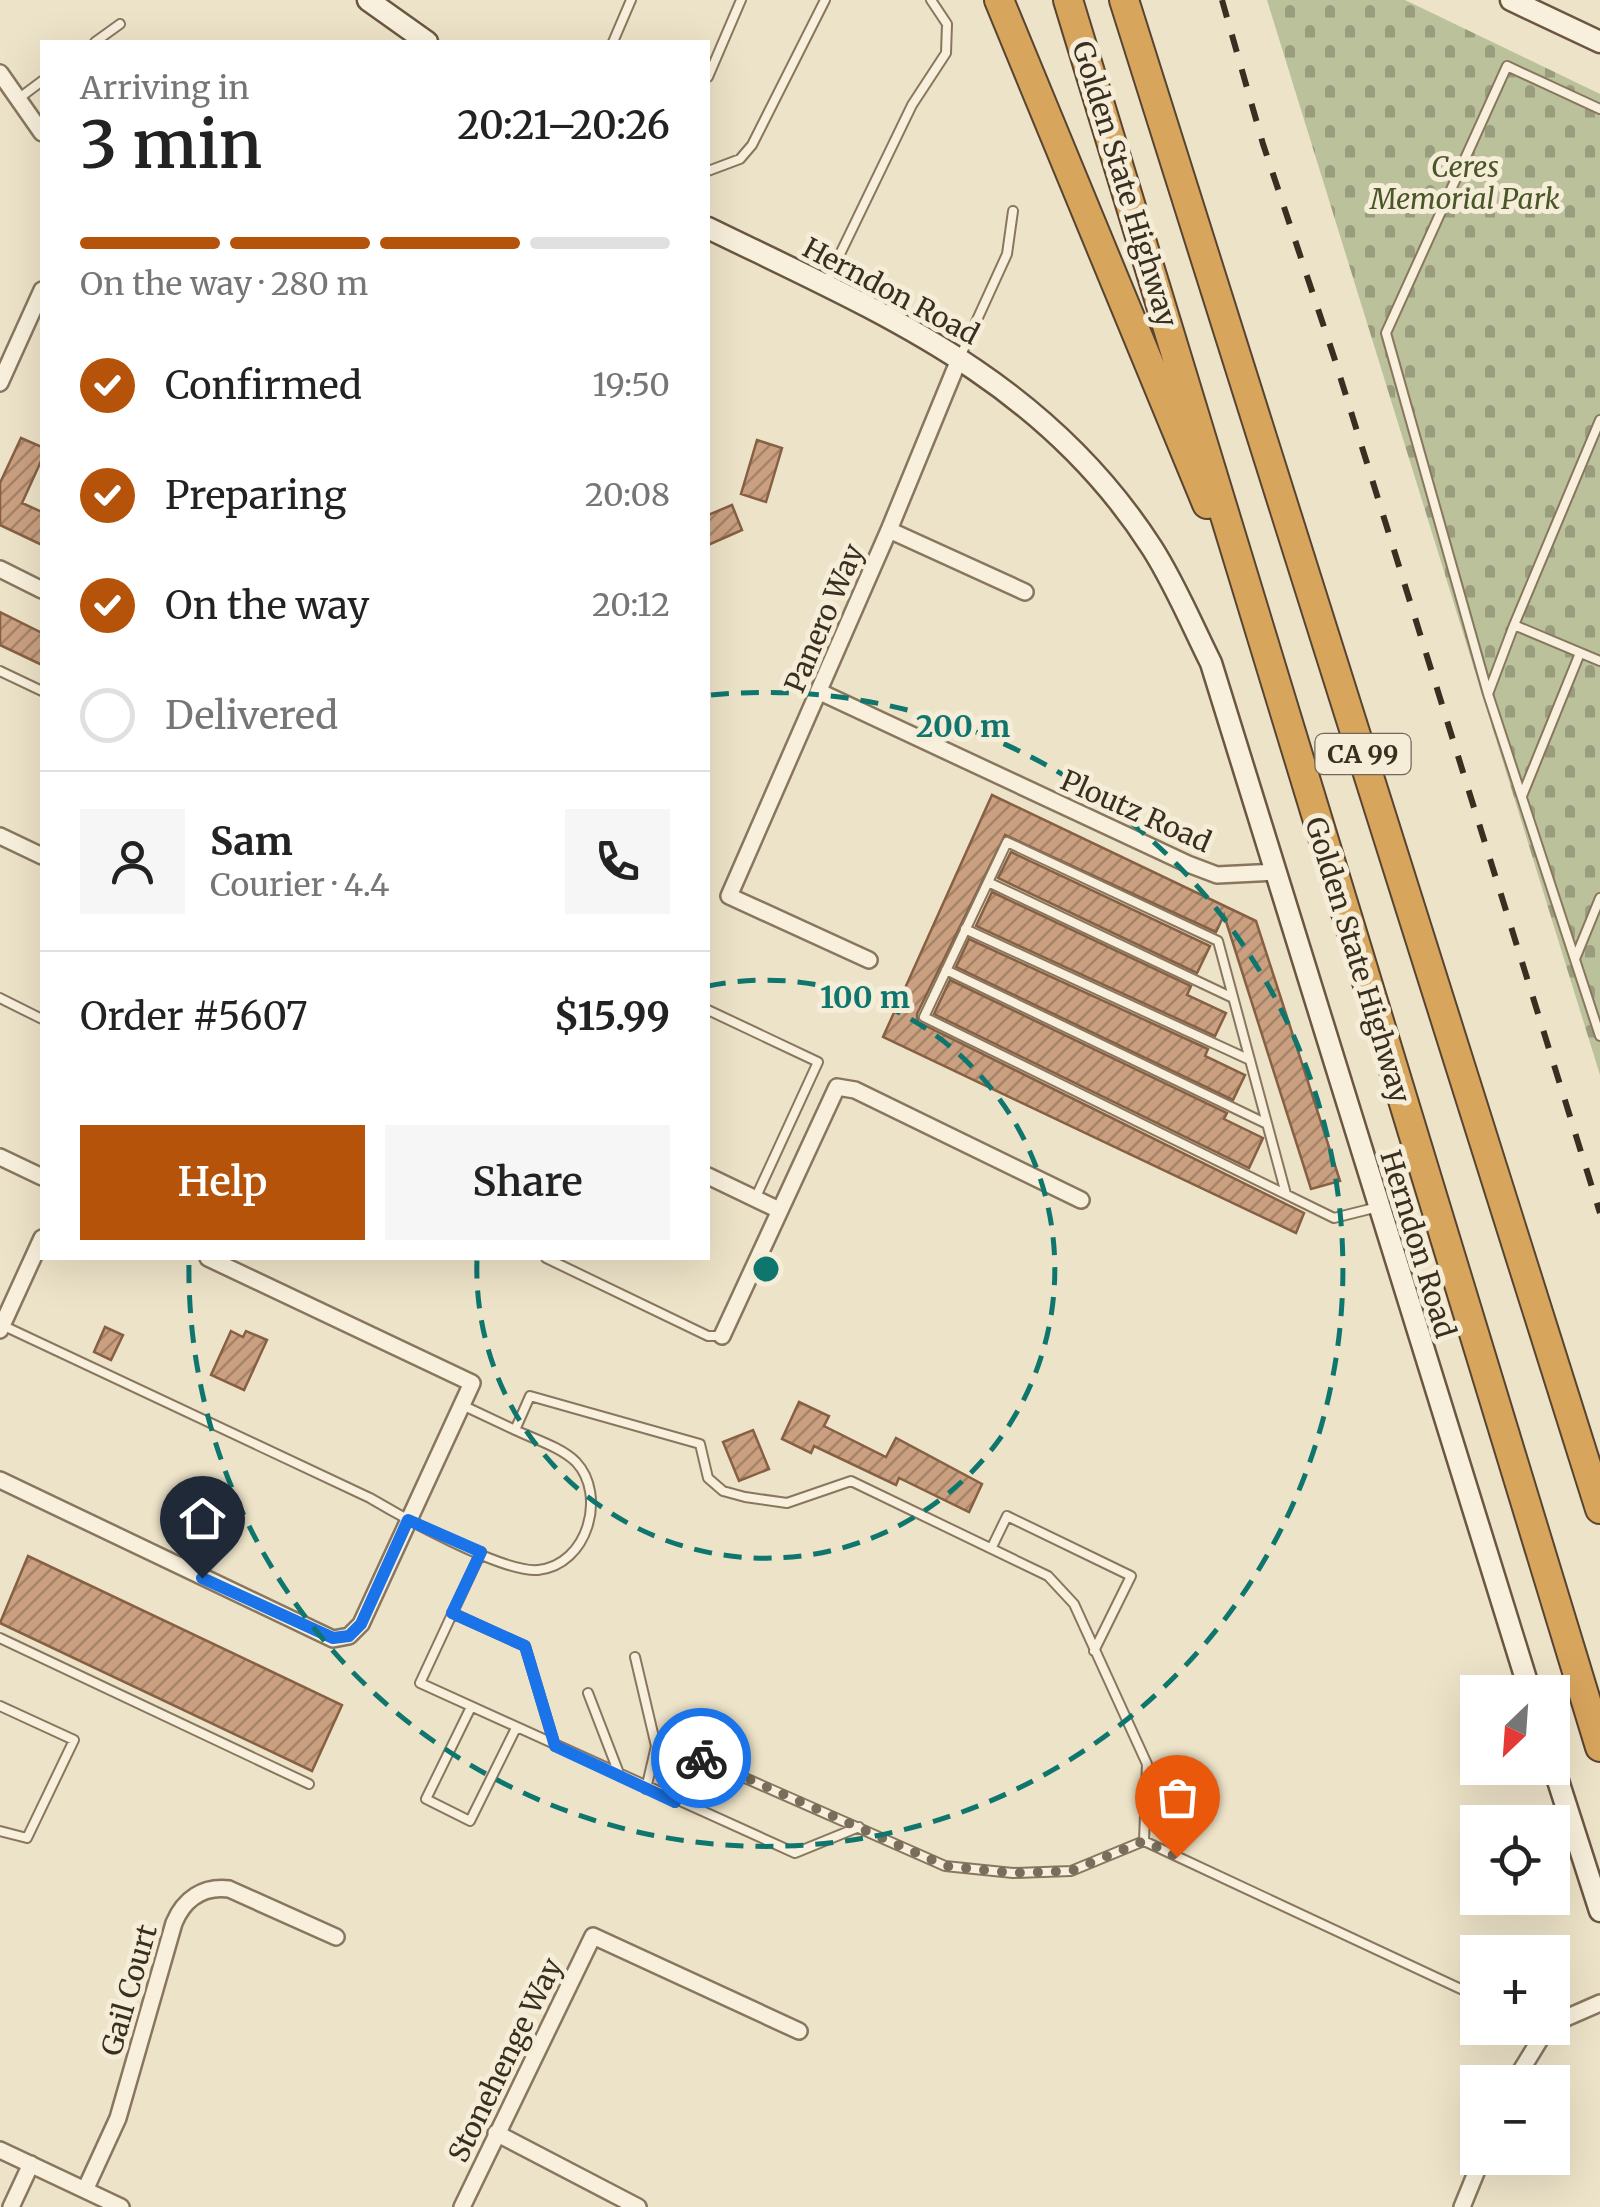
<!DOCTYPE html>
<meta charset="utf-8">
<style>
body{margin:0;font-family:Merriweather,serif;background:#f6f6f6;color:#222;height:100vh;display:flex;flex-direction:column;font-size:38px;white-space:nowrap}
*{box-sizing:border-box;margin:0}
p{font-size:32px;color:#767676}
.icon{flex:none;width:55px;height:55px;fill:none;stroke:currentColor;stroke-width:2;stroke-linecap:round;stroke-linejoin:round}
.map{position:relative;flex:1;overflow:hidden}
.side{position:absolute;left:40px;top:40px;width:670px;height:1220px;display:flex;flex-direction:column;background:#fff;border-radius:0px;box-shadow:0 10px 40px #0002}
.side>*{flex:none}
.needle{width:65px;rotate:205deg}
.tools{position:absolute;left:1460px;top:1675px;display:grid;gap:20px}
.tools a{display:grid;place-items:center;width:110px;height:110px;border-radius:0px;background:#fff;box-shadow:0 10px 40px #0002;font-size:50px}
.pin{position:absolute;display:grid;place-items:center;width:85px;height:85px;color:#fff;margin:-102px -42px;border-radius:50% 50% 50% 0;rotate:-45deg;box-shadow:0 0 10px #0007}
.pin .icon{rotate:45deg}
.courier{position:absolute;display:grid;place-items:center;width:100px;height:100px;margin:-50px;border:8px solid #1a73e8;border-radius:50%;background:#fff;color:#222;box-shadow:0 2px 12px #0007}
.overview em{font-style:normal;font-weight:600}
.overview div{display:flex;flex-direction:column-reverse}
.overview{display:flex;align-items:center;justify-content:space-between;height:170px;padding:0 40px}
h1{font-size:65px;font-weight:600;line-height:75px}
.bar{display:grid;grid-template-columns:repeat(4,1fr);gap:15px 10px;align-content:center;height:120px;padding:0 40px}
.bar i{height:12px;border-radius:8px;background:#e0e0e0}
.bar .active{background:#b45309}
.bar p{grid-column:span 4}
.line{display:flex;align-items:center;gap:25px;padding:0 40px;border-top:2px solid #e0e0e0}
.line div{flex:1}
.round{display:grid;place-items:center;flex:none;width:105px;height:105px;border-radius:0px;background:#f6f6f6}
ol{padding:0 40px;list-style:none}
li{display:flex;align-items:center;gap:30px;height:110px}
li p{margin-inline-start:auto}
li .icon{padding:10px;border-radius:50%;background:#b45309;color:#fff;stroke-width:4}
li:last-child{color:#767676}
li i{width:55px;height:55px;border:5px solid #e0e0e0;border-radius:50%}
.cta{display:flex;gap:20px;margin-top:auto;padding:20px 40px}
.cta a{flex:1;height:115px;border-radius:0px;background:#b45309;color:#fff;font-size:40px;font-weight:600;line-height:115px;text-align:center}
.cta a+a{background:#f6f6f6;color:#222}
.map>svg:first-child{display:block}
.cemetery{fill:url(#cemetery-stones)}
.building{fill:url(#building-hatch);stroke:#876044;stroke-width:2.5}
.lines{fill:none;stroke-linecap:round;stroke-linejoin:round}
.lane-casing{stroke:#89765e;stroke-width:12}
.street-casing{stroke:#89765e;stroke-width:20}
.secondary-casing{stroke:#6b5741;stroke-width:25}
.highway-casing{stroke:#574431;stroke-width:32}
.lane{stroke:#f8f0dc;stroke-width:8}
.street{stroke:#f8f0dc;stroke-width:15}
.secondary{stroke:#f8f0dc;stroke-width:20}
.highway{stroke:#d8a55d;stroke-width:28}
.rail{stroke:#3a2e21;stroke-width:6;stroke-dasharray:18 18;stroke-linecap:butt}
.done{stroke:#796d5b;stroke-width:10;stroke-dasharray:0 18}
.route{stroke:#1a73e8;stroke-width:12}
.ring{fill:none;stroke:#0f766e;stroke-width:5;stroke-dasharray:18 12}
.labels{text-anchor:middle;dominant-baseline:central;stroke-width:10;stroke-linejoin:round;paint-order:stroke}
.shield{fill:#f5edd8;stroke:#726758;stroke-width:2.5}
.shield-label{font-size:25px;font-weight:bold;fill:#3a2e21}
.park-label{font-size:28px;font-style:italic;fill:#495628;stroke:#f5edd8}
.street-label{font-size:28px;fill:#3a2e21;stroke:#f5edd8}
.centre{fill:#0f766e;stroke:#f5edd8;stroke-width:5}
.ring-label{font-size:30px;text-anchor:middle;font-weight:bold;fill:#0f766e;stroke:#f5edd8;stroke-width:10;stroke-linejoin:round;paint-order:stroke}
</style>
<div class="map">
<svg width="1600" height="2207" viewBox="0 0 1600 2207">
<defs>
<pattern id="cemetery-stones" width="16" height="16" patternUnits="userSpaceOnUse" patternTransform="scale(2.5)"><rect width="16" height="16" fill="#bbc19b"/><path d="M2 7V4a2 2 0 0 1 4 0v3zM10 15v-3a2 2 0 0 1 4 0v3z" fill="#999d7e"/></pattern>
<pattern id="building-hatch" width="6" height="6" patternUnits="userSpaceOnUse" patternTransform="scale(2.5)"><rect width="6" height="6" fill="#caa080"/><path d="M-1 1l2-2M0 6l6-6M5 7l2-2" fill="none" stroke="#a58368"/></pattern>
</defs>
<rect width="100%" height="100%" fill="#ede3c8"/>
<path class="cemetery" d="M1267 0H1405L1600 94V1075Z"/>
<path class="building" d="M21 438 42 447V459L22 503 42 512V545L0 525V483Z
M757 440 782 448 766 502 741 494Z
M732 505 742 530 708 545V515Z
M0 612 42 633V665L0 645Z
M992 795 1256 921 1340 1181 1311 1189 1224 915 1216 932 1005 835 917 1014 918 1022 1304 1213 1296 1233 883 1037Z
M1011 852 1210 946 1197 973 998 878Z
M992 892 1191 986 1187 995 1226 1013 1215 1036 976 926Z
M969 939 1208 1049 1205 1056 1245 1075 1233 1100 956 967Z
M950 980 1227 1113 1224 1119 1263 1138 1249 1168 934 1014Z
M105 1327 123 1335 111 1360 94 1352Z
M231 1331 243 1337 246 1331 267 1340 244 1390 211 1375Z
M799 1402 829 1416 824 1426 886 1457 896 1438 982 1484 969 1512 899 1478 896 1485 814 1446 811 1453 782 1439Z
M753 1430 769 1469 739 1481 723 1442Z
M28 1556 342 1705 312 1771 0 1623Z"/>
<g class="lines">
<defs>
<path id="lane" d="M95 42 120 24
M613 42 631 0
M708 77 741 0
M18 99 42 81
M708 171 740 159 752 145 825 0
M827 281 912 105 946 53 947 24 931 0
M960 357 1007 254 1013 211
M1600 420 1514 625 1600 661
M1514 625 1488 694 1600 1036
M0 671 42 691
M1488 694 1386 333 1507 66 1600 109
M1522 796 1580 653
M988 882 1233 998
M965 929 1250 1060
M1575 959 1600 898
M946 970 1267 1124
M0 998 42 1019
M708 1010 818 1062 755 1199
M1286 1194 1218 941 1007 842 924 1017 1334 1218 1378 1207
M546 1258 708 1336H722
M4 1326 370 1498C402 1517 503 1573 538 1570 588 1565 607 1495 576 1462 561 1447 534 1439 515 1430L530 1396 700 1444 708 1478 723 1491 745 1497 787 1503 851 1481 1048 1576 1074 1604 1147 1764 1144 1841
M462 1405 515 1430
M992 1547 1007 1516 1131 1576 1094 1651
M481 1552 420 1683 795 1853 859 1827
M452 1613 525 1646 555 1746
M0 1638 309 1784
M635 1657 656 1746 646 1789
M588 1693 620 1776
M0 1706 74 1740 27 1838 0 1831
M471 1707 426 1799 470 1821 516 1728
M675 1802 695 1756 945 1866 1013 1873 1071 1871 1144 1841 1478 1997"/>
<path id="street" d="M0 73 42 133
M0 383 42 290
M889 530 1025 592
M0 569 42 590
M820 692 1188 864 1217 875 1275 872
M0 836 42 856
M869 960 729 896 889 530 960 357
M0 1157 42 1177
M708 1176 779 1210
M0 1330 42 1238
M722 1336 837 1087 855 1090 1081 1200
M0 1480 333 1639 349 1636 361 1624 472 1383 208 1258
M1552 2024 1600 2003
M1514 2082 1547 2028
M496 2133 638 2207
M0 2150 121 2207
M85 2190 118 2118 174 1923C184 1899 203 1886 229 1889L336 1937
M11 2207 31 2164
M462 2207 593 1936 799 2031
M1462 2207 1482 2158"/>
<path id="secondary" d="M368 0 427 42
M1511 0 1600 42
M708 228C880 312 1043 378 1152 548 1175 584 1192 625 1211 663L1530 1692
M1552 1762 1600 1911"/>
<path id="highway" d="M999 0 1207 504
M1068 0 1600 1747
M1124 0 1600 1509"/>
</defs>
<use href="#lane" class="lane-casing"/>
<use href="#street" class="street-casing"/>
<use href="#secondary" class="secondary-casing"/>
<use href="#highway" class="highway-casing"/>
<use href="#lane" class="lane"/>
<use href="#street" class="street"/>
<use href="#secondary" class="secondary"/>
<use href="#highway" class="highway"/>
<path class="rail" d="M1222 0 1263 144 1334 357 1600 1213"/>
</g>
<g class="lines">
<path class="done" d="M701 1758 946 1866 1013 1873 1071 1871 1144 1841 1177 1857"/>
<path class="route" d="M202 1578 333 1638 349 1636 361 1624 408 1520 481 1552 452 1613 525 1646 555 1746 675 1802 695 1756 701 1758"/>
</g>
<g class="ring">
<path d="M708 986A289 289 0 1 1 477 1259"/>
<path d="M711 695A577 577 0 1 1 189 1259"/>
</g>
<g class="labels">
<rect class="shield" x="1315.5" y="734" width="95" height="40" rx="8"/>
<g class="shield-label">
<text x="1363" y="754">CA 99</text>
</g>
<g class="park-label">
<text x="1465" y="167">Ceres<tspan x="1465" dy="32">Memorial Park</tspan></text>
</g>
<g class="street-label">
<text transform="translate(1125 184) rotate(73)">Golden State Highway</text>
<text transform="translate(891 291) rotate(28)">Herndon Road</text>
<text transform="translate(824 618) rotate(-67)">Panero Way</text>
<text transform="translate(1136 811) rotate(24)">Ploutz Road</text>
<text transform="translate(1358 960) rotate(73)">Golden State Highway</text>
<text transform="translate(1418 1244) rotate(73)">Herndon Road</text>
<text transform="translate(129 1990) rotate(-74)">Gail Court</text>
<text transform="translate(505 2060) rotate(-64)">Stonehenge Way</text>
</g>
</g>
<circle cx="766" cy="1269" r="15" class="centre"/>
<g class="ring-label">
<text x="963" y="737">200 m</text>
<text x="865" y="1008">100 m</text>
</g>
</svg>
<div class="tools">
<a><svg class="needle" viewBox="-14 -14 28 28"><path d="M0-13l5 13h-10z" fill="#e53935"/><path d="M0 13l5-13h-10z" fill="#767676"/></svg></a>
<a><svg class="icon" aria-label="locate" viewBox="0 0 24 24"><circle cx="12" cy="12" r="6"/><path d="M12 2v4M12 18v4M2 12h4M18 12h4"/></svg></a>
<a>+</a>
<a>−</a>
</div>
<div class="pin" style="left:1177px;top:1857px;background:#ea580c"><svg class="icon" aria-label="bag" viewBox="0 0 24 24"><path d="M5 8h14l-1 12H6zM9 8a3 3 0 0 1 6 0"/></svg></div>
<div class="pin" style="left:202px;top:1578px;background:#1f2937"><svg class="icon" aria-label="home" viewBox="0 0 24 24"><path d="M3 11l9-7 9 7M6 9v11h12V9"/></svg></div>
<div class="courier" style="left:701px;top:1758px"><svg class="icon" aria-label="bike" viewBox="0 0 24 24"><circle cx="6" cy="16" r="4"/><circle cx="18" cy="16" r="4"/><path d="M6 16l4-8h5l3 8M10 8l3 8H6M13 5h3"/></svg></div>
<section class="side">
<div class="overview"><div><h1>3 min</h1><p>Arriving in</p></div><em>20:21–20:26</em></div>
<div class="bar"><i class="active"></i><i class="active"></i><i class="active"></i><i></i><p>On the way · 280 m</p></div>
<ol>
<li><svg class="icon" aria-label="check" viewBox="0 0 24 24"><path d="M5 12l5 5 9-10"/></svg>Confirmed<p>19:50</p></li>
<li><svg class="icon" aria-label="check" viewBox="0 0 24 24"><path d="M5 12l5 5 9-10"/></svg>Preparing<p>20:08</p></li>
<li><svg class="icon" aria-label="check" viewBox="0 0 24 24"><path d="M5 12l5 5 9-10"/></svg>On the way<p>20:12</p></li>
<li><i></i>Delivered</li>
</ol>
<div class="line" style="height:180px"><a class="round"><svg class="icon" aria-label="person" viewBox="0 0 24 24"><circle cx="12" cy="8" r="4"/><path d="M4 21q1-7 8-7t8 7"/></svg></a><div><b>Sam</b><p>Courier · 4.4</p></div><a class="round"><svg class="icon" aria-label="phone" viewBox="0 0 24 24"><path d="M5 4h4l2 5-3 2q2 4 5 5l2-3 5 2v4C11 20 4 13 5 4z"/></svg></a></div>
<div class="line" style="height:130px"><div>Order #5607</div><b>$15.99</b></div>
<div class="cta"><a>Help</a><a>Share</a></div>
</section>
</div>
